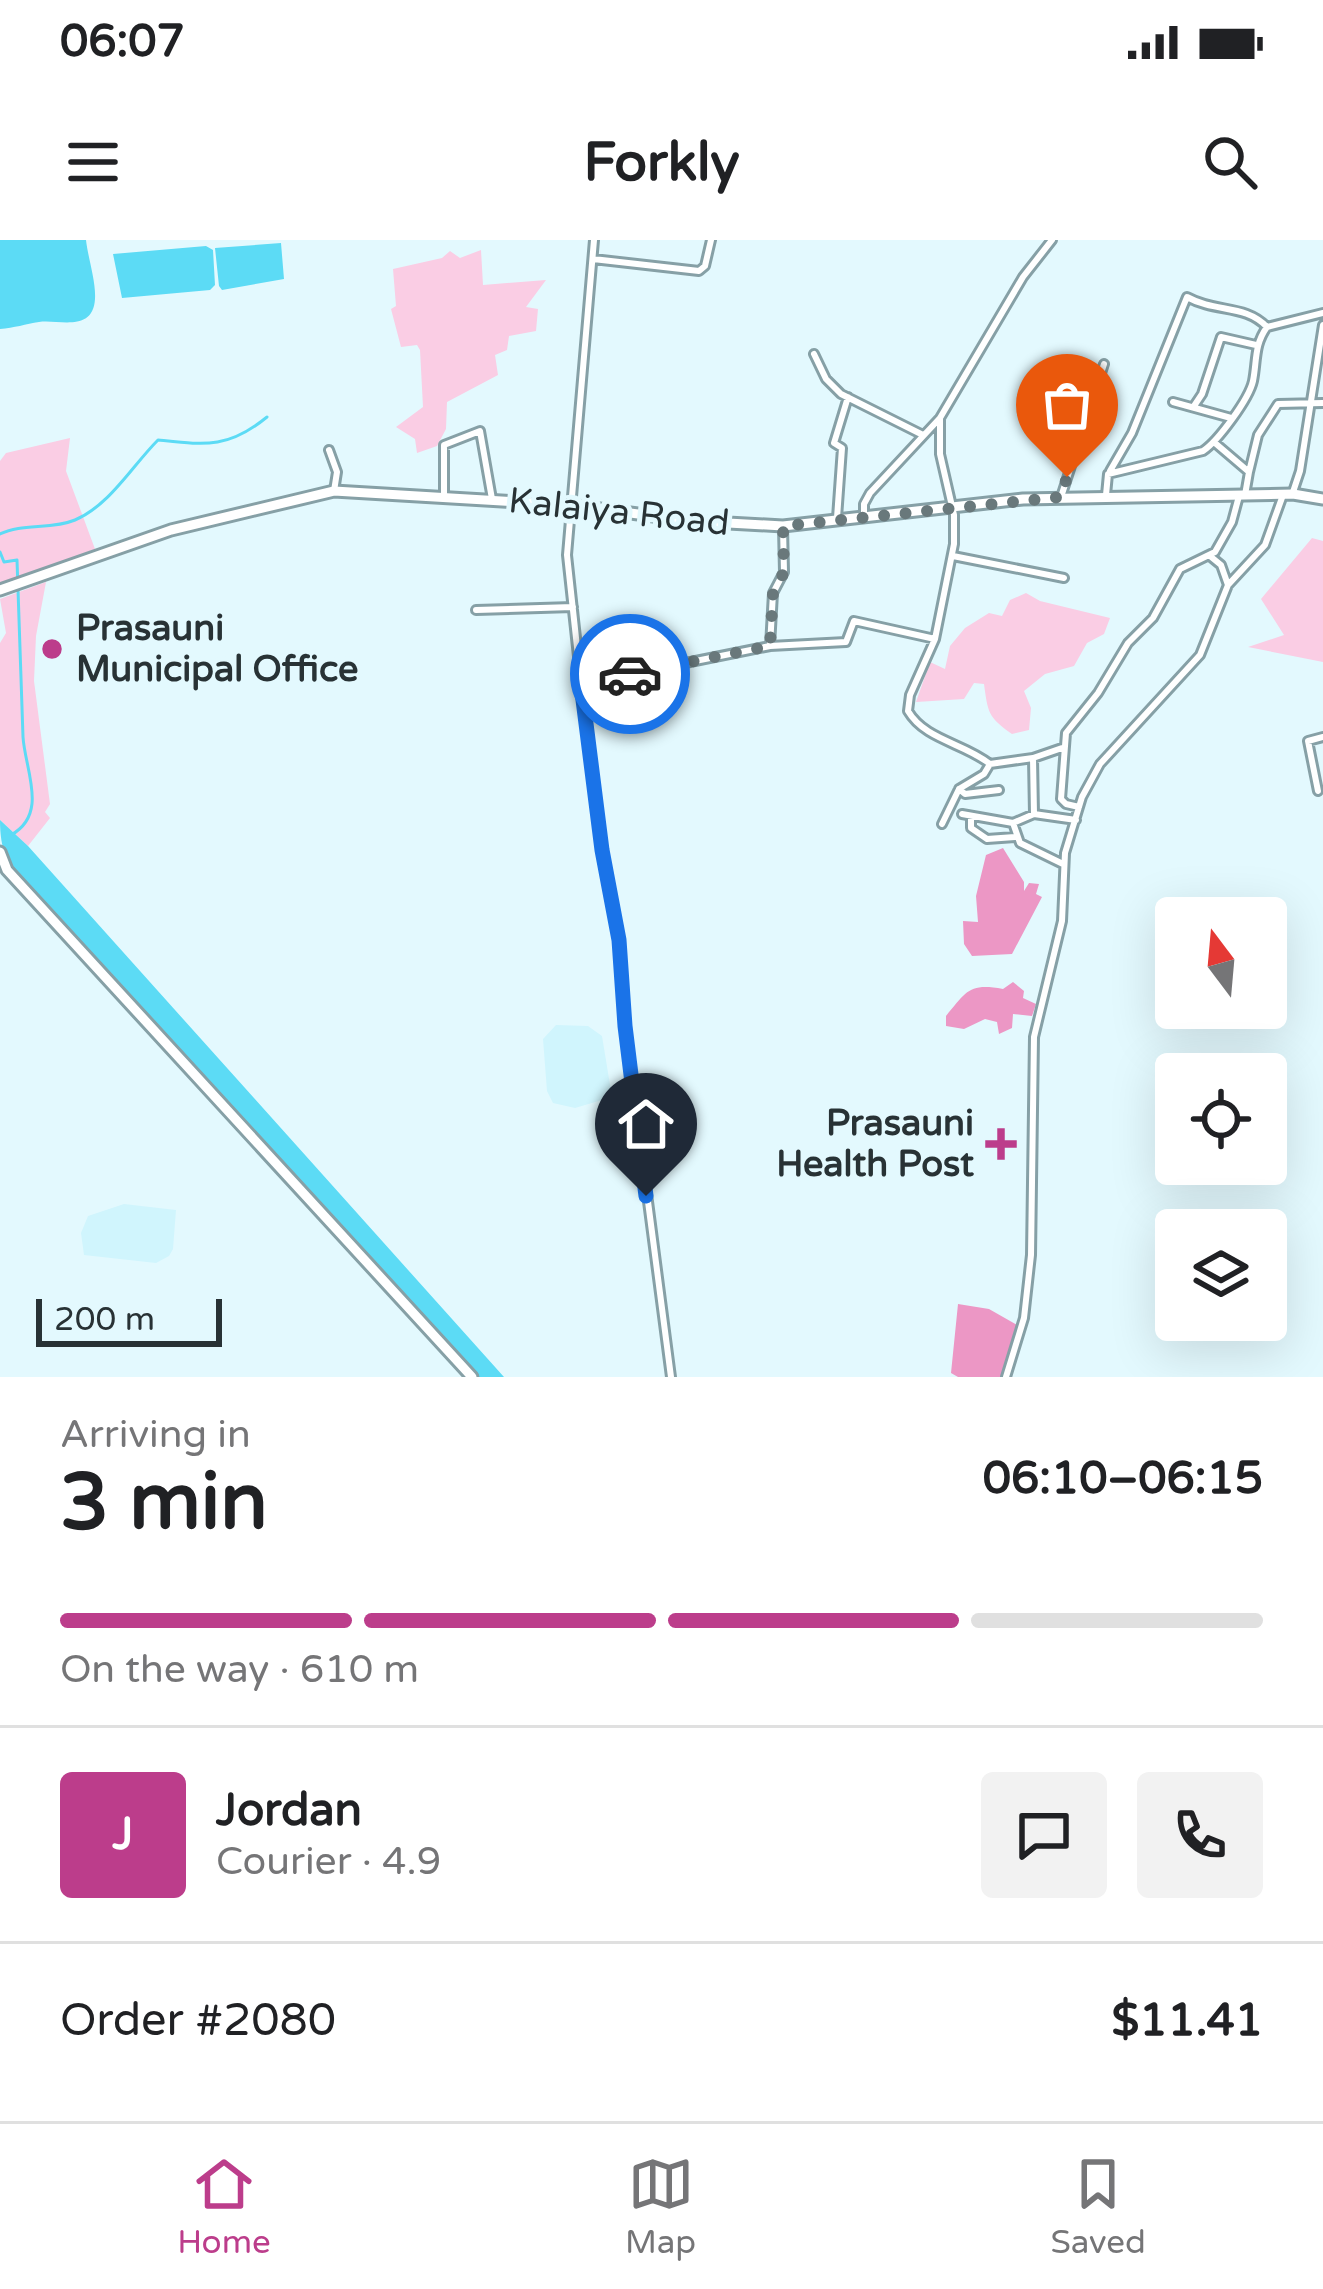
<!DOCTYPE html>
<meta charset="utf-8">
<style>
body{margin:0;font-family:"Varela Round",sans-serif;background:#f2f2f2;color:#202124;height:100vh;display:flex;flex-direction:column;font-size:45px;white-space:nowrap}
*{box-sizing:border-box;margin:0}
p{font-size:39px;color:#757577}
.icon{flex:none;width:66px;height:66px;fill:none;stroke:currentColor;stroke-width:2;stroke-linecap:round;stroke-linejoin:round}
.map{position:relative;height:1137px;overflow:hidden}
.side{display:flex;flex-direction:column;background:#fff;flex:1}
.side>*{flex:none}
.needle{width:78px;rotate:344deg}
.fabs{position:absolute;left:1155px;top:657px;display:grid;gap:24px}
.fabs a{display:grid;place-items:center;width:132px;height:132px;border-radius:12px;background:#fff;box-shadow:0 12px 48px #0002;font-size:60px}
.scale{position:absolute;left:36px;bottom:30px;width:186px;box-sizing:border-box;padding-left:12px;border:6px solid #283235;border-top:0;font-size:33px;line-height:42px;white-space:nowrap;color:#283235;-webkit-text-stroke:9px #e3f9fe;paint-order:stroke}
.pin{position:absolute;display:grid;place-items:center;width:102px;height:102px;color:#fff;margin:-123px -51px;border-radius:50% 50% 50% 0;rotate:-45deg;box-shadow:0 0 12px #0007}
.pin .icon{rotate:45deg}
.courier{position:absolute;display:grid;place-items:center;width:120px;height:120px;margin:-60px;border:9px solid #1a73e8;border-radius:50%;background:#fff;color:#222;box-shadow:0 3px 15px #0007}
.head em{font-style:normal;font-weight:800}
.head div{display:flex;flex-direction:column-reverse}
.head{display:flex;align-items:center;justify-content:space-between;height:204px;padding:0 60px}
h1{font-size:78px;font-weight:800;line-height:90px}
.bar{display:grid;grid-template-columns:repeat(4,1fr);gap:18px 12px;align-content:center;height:144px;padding:0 60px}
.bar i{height:15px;border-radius:9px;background:#e0e0e0}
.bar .active{background:#bc3d8b}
.bar p{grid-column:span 4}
.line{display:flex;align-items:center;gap:30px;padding:0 60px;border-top:3px solid #e0e0e0}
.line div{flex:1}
.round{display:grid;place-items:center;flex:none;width:126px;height:126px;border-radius:12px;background:#f2f2f2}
.status{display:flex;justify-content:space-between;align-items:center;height:84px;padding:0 60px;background:#fff;direction:ltr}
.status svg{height:33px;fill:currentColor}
header{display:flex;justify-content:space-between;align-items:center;height:156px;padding:0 60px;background:#fff;font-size:54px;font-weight:800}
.dock{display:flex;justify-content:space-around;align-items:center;height:168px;border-top:3px solid #e0e0e0;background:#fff;font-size:33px;color:#757577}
.dock a{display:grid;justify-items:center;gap:6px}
.dock .active{color:#bc3d8b}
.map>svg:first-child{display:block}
.built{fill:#d0f5fd}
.green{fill:#facde4}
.forest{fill:#ec97c5}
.water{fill:#5cdbf5}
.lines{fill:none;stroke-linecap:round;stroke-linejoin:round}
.stream{stroke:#5cdbf5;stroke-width:3}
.street-casing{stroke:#86a0a6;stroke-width:12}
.secondary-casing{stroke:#86a0a6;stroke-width:15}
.street{stroke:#fff;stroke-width:6}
.secondary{stroke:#fff;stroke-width:9}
.done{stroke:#69787b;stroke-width:12;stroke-dasharray:0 21.6}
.route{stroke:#1a73e8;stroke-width:15}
.poi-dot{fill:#bc3d8b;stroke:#e3f9fe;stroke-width:4.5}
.labels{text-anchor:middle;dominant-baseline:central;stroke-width:10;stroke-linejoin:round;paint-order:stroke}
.street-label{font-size:36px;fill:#283235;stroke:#e3f9fe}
.poi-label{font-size:36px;font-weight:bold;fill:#283235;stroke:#e3f9fe;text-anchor:start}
</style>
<div class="status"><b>06:07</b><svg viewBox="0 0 49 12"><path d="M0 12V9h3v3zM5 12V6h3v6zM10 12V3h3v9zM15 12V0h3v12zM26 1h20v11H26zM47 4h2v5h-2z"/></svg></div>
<header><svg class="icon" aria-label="menu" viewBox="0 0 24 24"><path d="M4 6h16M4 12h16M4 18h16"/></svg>Forkly<svg class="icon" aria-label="search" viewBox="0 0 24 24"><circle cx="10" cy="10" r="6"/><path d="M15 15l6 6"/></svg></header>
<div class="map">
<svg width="1323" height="1137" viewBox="0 0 1323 1137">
<rect width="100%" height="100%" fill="#e3f9fe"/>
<path class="built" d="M556 785 588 786 602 796 612 857 575 868 553 863 547 851 543 799Z
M124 964 176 970 173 1009 169 1016 156 1023 84 1015 81 993 88 976Z"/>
<path class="green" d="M481 10 483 45 546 40 526 67 538 69 536 91 509 96 507 110 495 115 498 135 447 162 446 189 437 206 417 213 415 199 396 187 423 167 420 110 417 105 401 107 391 69 396 66 393 29 442 18 450 11 460 18Z
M70 198 66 231 95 309 0 346V221L6 213Z
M1312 298 1323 301V422L1248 407 1284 395 1261 359Z
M46 342 36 396 34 441 50 564 45 572 50 578 28 606 0 580V403L6 393 0 359Z
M1026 353 1040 361 1110 378 1104 394 1087 403 1074 426 1045 434 1024 451 1031 468 1029 490 1012 494C988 477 988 473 984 444L974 443 964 459 916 462 930 422 945 429 950 406 965 388 989 373 1002 376 1010 360Z"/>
<path class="forest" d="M1003 608 1024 642V651L1029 643 1039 644 1036 654 1042 657 1012 714 972 716 964 704 963 681 978 682 976 656 986 615Z
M1013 742 1024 751 1023 758 1036 764 1032 776 1013 774 1012 788 999 794 997 782 985 779 964 789 946 786V776C967 751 969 743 1003 749Z
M958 1064 989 1069 1019 1086 1001 1137H958L951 1133Z"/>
<path class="water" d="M0 0H86C88 18 96 41 95 59 93 93 58 79 39 82 26 84 14 88 0 89Z
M281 3 284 39 222 50 219 46 215 8Z
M206 6 213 10 215 45 210 50 122 58 113 14Z
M0 580 28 606 504 1137H479L26 646C7 624 0 610 0 580Z"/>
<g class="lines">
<path class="stream" d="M0 294C22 283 51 290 75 280 110 265 132 226 158 200 205 205 228 209 267 177
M0 312 4 322 17 320 23 497C25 530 49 574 11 595"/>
<defs>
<path id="street" d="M594 0 567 315 581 444 770 406 846 402 854 381 935 399
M593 19 699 31 705 26 711 0
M814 114 826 139 841 154 923 195
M1173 162 1231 178
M1194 166 1202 154 1221 97 1256 105
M940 178V214L954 275V304L935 399 910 455 908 471C925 500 964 503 990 524L1033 518 1062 508
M1215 203 1249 232 1245 255
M329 210 337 232 334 251
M1110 231 1132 193 1187 57C1216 73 1245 64 1267 87
M1249 232 1258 195 1278 164 1323 163
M1293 252 1300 231 1323 85
M1106 255 1108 234 1203 211C1218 201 1249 159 1253 141 1257 121 1254 105 1267 87L1323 73
M444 256V205L480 191 492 259
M1061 257 1104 124
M837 278 842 208 834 203 848 157
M864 278V264L870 253 940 178 1023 37 1052 0
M953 316 1064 338
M1210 316 1221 325 1228 345
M476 370 573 367
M770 406 773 353 784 332 783 287
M581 444 602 610 619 700 625 786 671 1137
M959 549 965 554 999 550
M1318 551 1308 501 1323 497
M1079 567 1066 564 1061 559 1066 493 1098 453 1128 403 1153 378 1180 329 1215 312 1232 282 1239 256
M962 574 1013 583 1020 603 1063 624
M1034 574 1076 580
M971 577V588L987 599 1015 597
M1013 583 1034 574 1033 518
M942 584 959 549 984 534 990 524
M1006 1137 1024 1078 1031 1015 1034 797 1062 681 1065 613 1082 557 1100 524 1200 415 1228 345 1265 305 1283 255"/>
<path id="secondary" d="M0 350 171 290 334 251 569 265 692 281 783 286 1023 259 1293 254 1323 259
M0 612 7 630 472 1137"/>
</defs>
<use href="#street" class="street-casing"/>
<use href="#secondary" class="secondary-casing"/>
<use href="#street" class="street"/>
<use href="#secondary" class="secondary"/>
</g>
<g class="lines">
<path class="done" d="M630 434 770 406 773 353 784 332 783 286 1061 257 1067 237"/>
<path class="route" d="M630 434 581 444 602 610 619 700 625 786 646 956"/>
</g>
<g class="poi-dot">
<circle cx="52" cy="409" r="12"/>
<path d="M995 886h12v12h12v12h-12v12h-12v-12h-12v-12h12z"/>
</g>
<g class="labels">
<g class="street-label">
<text transform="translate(619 272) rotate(6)">Kalaiya Road</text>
</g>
<g class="poi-label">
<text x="76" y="388">Prasauni<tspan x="76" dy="41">Municipal Office</tspan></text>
<text x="974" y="883" text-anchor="end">Prasauni<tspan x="974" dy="41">Health Post</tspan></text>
</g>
</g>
</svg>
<div class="fabs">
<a><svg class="needle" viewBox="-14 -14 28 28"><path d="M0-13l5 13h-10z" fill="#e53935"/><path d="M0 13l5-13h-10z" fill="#757577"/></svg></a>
<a><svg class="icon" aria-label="locate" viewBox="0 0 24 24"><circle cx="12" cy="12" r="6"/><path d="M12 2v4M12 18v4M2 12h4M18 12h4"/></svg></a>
<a><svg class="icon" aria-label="layers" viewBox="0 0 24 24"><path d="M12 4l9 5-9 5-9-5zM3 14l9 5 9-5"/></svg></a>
</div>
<div class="scale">200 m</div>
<div class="pin" style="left:1067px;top:237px;background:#ea580c"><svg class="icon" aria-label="bag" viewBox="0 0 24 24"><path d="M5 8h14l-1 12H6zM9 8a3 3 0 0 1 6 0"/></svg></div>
<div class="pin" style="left:646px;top:956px;background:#1f2937"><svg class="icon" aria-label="home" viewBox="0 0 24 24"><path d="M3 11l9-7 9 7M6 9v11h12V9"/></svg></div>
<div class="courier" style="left:630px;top:434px"><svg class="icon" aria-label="car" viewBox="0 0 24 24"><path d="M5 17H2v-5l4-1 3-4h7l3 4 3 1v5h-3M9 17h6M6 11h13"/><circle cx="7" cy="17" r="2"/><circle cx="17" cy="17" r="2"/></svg></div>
</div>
<section class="side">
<div class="head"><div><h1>3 min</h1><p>Arriving in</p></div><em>06:10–06:15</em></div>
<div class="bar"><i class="active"></i><i class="active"></i><i class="active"></i><i></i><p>On the way · 610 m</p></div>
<div class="line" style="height:216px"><b class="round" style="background:#bc3d8b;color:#fff">J</b><div><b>Jordan</b><p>Courier · 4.9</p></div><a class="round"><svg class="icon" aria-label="chat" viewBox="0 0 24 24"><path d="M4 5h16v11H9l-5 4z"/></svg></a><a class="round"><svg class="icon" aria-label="phone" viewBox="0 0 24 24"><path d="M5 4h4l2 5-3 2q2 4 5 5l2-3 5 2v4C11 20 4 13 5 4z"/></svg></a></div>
<div class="line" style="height:156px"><div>Order #2080</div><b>$11.41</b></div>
</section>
<nav class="dock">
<a class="active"><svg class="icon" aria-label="home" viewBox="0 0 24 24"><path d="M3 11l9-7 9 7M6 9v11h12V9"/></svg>Home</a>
<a><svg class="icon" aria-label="map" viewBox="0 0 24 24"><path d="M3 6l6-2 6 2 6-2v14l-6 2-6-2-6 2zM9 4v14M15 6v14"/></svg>Map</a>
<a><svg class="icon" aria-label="saved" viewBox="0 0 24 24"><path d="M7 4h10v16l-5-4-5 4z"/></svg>Saved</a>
</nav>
